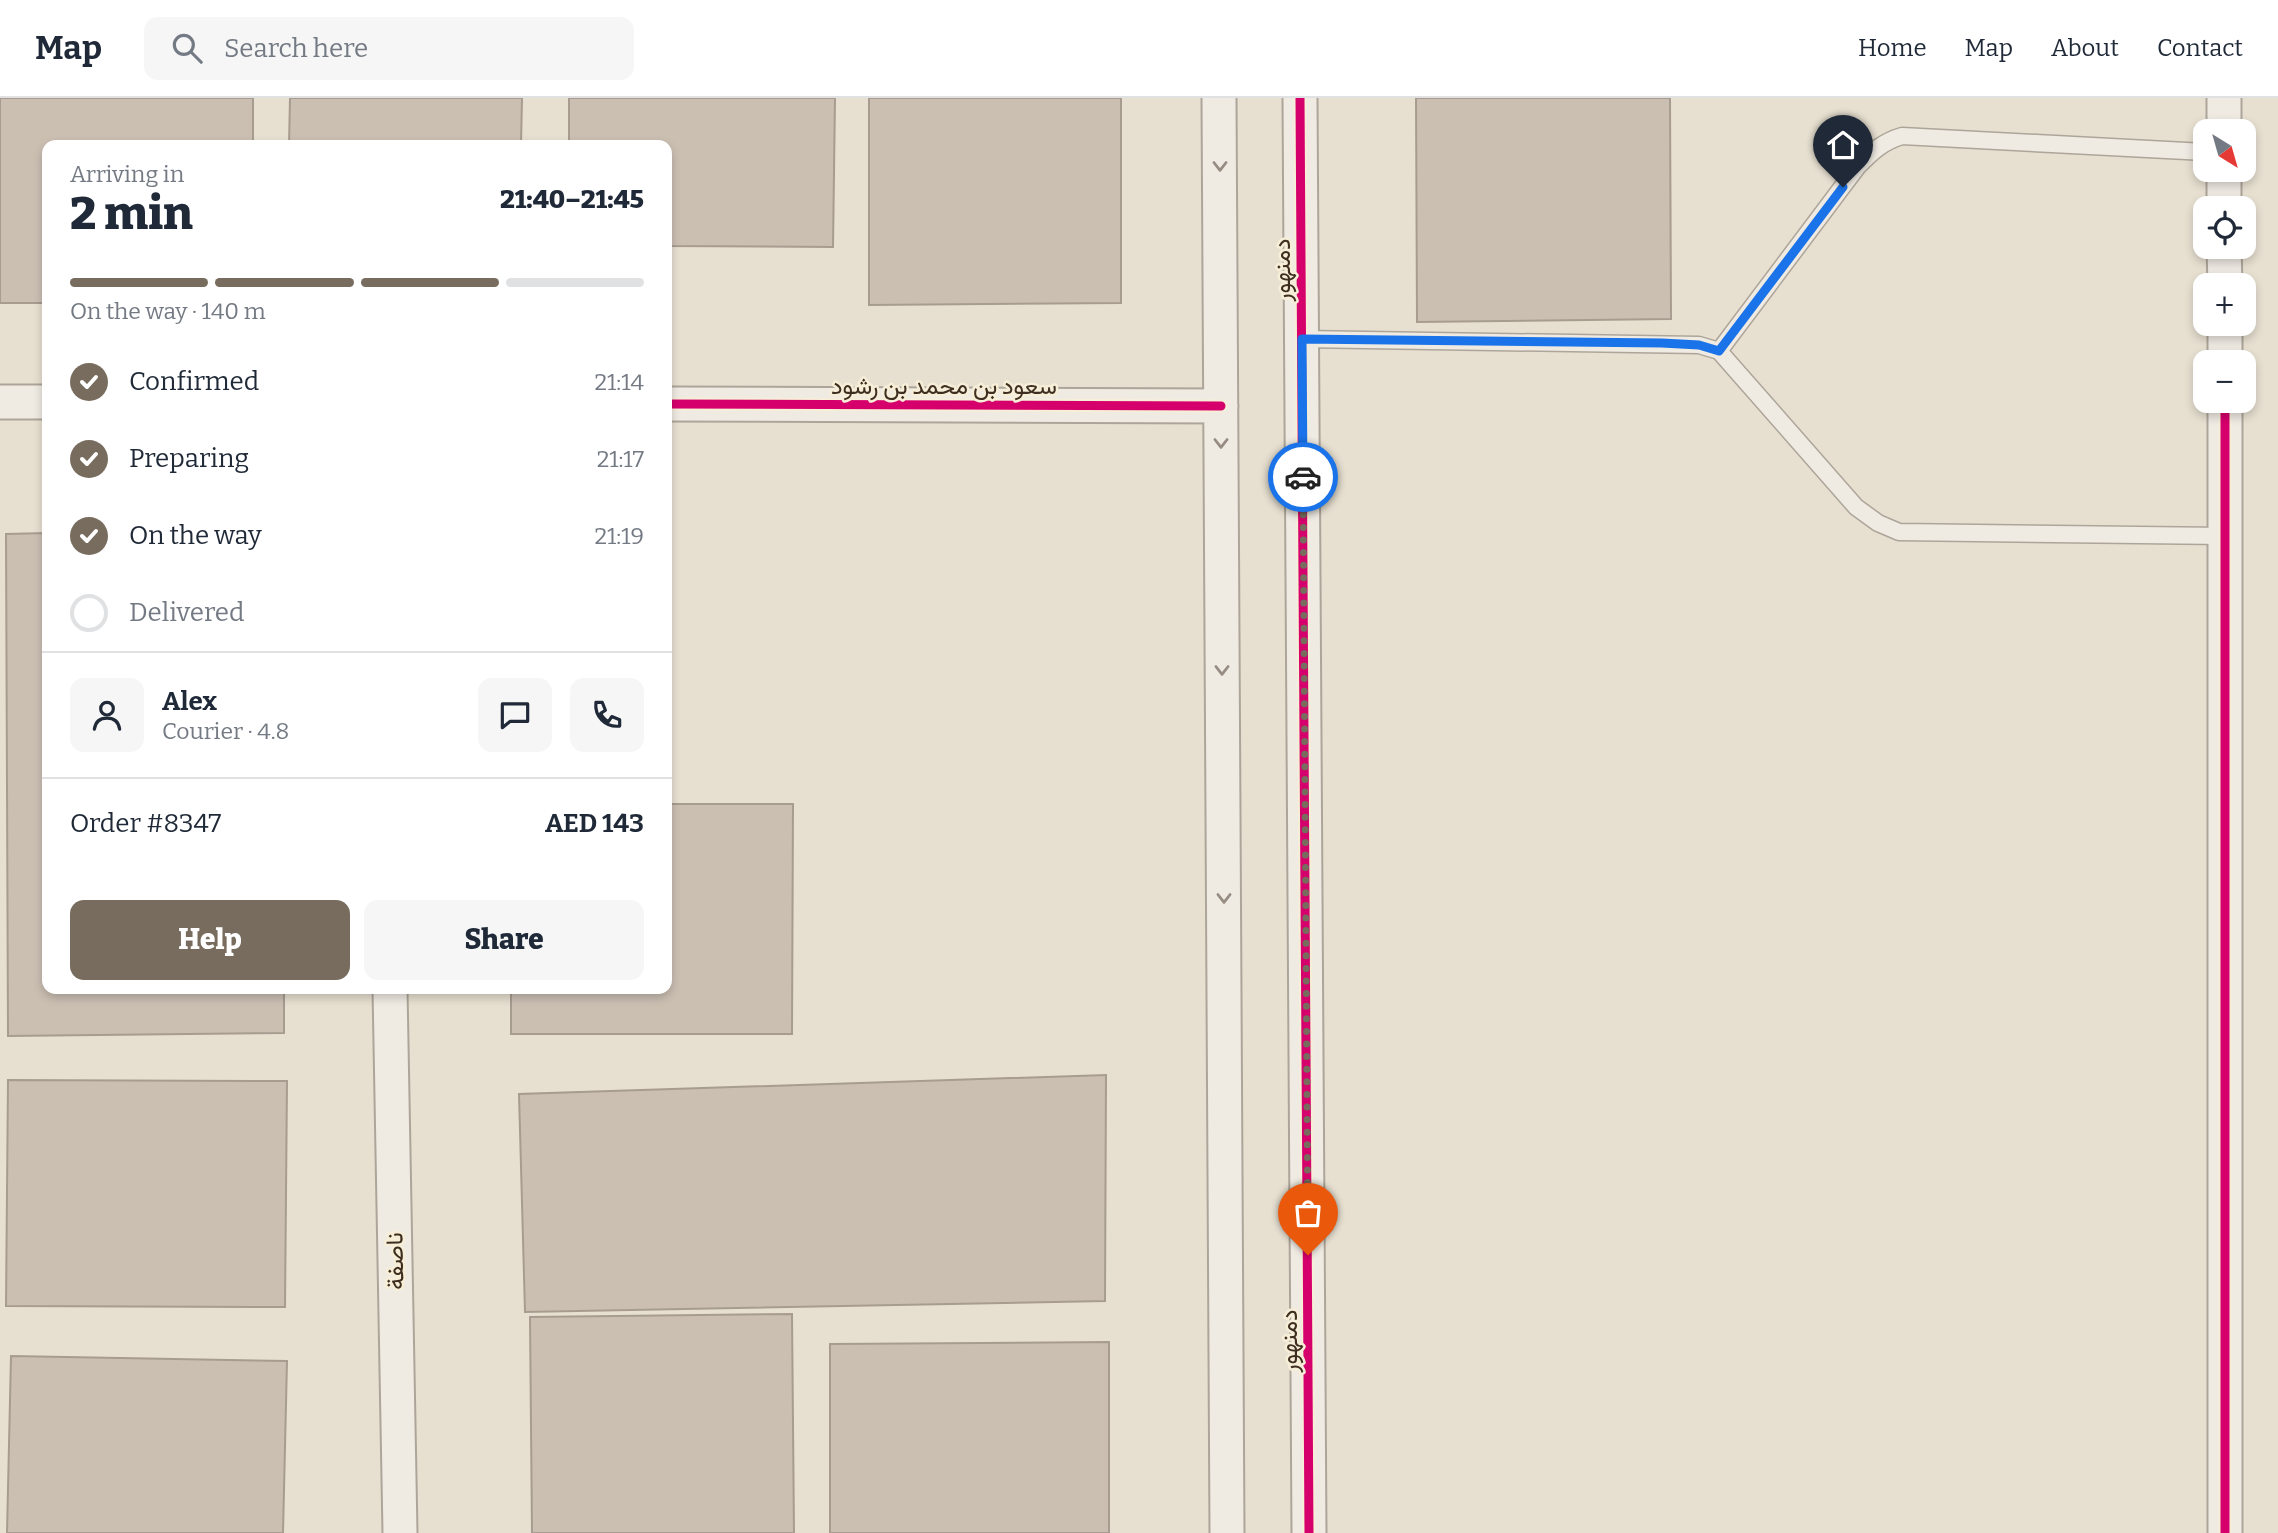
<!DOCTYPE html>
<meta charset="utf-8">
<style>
body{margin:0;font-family:Bitter,Vazirmatn,serif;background:#f6f6f7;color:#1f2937;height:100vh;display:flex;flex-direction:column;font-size:26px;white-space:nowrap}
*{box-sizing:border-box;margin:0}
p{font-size:23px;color:#747a83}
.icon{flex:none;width:38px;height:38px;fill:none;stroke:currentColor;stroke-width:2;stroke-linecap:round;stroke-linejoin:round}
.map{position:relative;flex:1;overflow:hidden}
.sheet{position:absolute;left:42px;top:42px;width:630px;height:854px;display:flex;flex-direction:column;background:#fff;border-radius:14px;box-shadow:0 4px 10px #0003}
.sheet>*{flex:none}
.needle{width:46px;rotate:143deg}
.fabs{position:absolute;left:2193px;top:21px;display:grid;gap:14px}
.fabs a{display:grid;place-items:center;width:63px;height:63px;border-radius:14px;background:#fff;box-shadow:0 4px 10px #0003;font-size:35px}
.pin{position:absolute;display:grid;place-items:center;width:60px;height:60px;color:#fff;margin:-72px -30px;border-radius:50% 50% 50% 0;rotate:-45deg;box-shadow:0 0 7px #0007}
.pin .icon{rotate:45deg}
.courier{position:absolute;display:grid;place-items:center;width:70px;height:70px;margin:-35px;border:5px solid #1a73e8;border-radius:50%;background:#fff;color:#222;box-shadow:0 2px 9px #0007}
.headline em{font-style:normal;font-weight:800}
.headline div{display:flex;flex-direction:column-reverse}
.headline{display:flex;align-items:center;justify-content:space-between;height:119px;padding:0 28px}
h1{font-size:46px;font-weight:800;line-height:52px}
.bar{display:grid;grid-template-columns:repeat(4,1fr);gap:10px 7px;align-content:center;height:84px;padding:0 28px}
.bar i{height:9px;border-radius:5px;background:#e0e1e3}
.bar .on{background:#786c5e}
.bar p{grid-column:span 4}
.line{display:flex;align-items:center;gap:18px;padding:0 28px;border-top:2px solid #e0e1e3}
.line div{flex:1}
.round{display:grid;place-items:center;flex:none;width:74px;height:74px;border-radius:14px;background:#f6f6f7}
ol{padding:0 28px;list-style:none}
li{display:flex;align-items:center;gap:21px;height:77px}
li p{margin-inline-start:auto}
li .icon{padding:7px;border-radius:50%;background:#786c5e;color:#fff;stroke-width:4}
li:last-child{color:#747a83}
li i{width:38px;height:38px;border:4px solid #e0e1e3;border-radius:50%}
.button{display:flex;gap:14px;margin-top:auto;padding:14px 28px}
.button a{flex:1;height:80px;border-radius:14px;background:#786c5e;color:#fff;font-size:28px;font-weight:800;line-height:80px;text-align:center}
.button a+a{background:#f6f6f7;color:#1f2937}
header{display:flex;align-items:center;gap:42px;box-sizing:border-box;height:98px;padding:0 35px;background:#fff;border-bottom:2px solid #e0e1e3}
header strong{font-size:33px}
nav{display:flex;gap:38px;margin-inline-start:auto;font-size:24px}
.search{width:490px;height:63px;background:#f6f6f7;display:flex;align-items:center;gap:18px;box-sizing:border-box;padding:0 24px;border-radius:14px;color:#747a83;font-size:26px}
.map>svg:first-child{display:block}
.building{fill:#cbbfb2;stroke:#a89c90;stroke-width:2}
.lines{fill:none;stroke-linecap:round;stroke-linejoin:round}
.service-casing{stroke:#ada599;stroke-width:19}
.minor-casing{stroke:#ada599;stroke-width:37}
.service{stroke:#efebe3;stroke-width:16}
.minor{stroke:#efebe3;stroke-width:33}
.cycleway-casing{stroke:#f7eed8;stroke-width:13}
.cycleway{stroke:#d6006c;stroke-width:9}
.oneway{stroke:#968c82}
.done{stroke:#786c5e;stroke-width:7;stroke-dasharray:0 12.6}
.route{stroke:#1a73e8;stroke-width:9}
.labels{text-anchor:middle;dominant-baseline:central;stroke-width:5;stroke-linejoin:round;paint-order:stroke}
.street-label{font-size:24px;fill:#3d2e20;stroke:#f7eed8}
</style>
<header>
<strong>Map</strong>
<div class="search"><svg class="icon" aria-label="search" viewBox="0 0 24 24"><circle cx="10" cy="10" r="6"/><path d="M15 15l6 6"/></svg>Search here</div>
<nav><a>Home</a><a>Map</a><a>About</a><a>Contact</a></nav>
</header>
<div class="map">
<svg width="2278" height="1435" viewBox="0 0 2278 1435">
<rect width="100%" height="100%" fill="#e7e0d1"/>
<path class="building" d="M0 0H253V47H47V205H0Z
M290 0H522L521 47H289Z
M569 0H835L833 149 667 148V47H569Z
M869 0H1121V205L869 207Z
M1416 0H1670L1671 221 1417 224Z
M47 435V891H284V935L8 938 6 436Z
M667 706H793L792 936H511V891H667Z
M1106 977 1105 1203 525 1214 519 996Z
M8 982 287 983 285 1209 6 1208Z
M792 1216 794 1435H532L530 1219Z
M1109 1244V1435H830V1246Z
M11 1258 287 1263 283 1435H7Z"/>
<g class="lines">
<defs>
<path id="service" d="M1302 241 1699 247 1719 253 1856 409 1878 425 1899 434 2225 438
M1719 253 1858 68C1872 54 1882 44 1902 38L2205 54"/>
<path id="minor" d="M1219 0 1227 1435
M1300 0 1309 1435
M2224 0V33
M2224 72V110
M2224 149 2225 187
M2225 226V264
M2225 303V1435
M0 304H47
M667 306 1221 308
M390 891 400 1435"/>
</defs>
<use href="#service" class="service-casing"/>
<use href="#minor" class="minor-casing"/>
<use href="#service" class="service"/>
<use href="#minor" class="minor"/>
<defs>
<path id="cycleway" d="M1300 0 1309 1435
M2225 303V1435
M667 306 1221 308"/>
</defs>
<use href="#cycleway" class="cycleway-casing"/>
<use href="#cycleway" class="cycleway"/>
</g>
<defs><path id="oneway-chevron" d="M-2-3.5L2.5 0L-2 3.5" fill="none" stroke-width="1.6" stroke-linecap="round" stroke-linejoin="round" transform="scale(1.75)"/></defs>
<g class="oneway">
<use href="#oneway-chevron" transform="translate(1220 68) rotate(90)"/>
<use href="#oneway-chevron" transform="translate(1221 345) rotate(90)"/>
<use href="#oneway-chevron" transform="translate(1222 572) rotate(90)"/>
<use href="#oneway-chevron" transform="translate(1224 800) rotate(90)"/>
</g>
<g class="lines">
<path class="done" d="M1303 379 1308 1157"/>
<path class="route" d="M1303 379 1302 241 1662 245 1699 247 1719 253 1843 89"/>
</g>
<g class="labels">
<g class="street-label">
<text transform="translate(1282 172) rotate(-90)">دمنهور</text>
<text x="944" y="288">سعود بن محمد بن رشود</text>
<text transform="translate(395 1163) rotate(-91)">ناصفة</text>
<text transform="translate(1289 1243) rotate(-90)">دمنهور</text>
</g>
</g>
</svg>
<div class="fabs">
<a><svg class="needle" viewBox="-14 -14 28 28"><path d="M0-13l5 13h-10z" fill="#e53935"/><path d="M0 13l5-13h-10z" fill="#747a83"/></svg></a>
<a><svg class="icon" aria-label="locate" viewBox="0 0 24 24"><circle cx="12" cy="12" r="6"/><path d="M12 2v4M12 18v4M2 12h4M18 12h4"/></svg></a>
<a>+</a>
<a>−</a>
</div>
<div class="pin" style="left:1308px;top:1157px;background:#ea580c"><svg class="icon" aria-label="bag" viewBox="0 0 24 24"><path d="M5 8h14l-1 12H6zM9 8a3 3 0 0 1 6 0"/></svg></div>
<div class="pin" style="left:1843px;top:89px;background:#1f2937"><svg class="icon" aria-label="home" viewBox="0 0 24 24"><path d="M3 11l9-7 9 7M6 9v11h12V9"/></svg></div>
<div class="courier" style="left:1303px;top:379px"><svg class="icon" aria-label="car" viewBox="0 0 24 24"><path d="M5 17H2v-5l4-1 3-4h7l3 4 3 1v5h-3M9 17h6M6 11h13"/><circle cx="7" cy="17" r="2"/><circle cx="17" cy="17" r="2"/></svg></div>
<section class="sheet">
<div class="headline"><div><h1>2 min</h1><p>Arriving in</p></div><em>21:40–21:45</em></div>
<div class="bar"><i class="on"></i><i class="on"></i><i class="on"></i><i></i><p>On the way · 140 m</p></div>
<ol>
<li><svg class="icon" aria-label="check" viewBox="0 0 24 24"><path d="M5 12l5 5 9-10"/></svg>Confirmed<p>21:14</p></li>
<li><svg class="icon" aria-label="check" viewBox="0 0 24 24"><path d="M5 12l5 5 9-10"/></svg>Preparing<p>21:17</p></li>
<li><svg class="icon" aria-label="check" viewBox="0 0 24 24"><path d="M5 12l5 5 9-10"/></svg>On the way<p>21:19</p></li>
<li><i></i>Delivered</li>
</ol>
<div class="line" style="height:126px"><a class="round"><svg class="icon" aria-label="person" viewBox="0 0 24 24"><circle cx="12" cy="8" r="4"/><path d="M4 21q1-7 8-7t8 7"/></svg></a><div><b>Alex</b><p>Courier · 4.8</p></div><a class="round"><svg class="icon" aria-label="chat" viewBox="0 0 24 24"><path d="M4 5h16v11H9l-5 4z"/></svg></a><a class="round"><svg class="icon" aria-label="phone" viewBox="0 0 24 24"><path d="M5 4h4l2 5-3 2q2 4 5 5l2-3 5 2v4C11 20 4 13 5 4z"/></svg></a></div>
<div class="line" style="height:91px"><div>Order #8347</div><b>AED 143</b></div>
<div class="button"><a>Help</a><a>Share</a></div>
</section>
</div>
